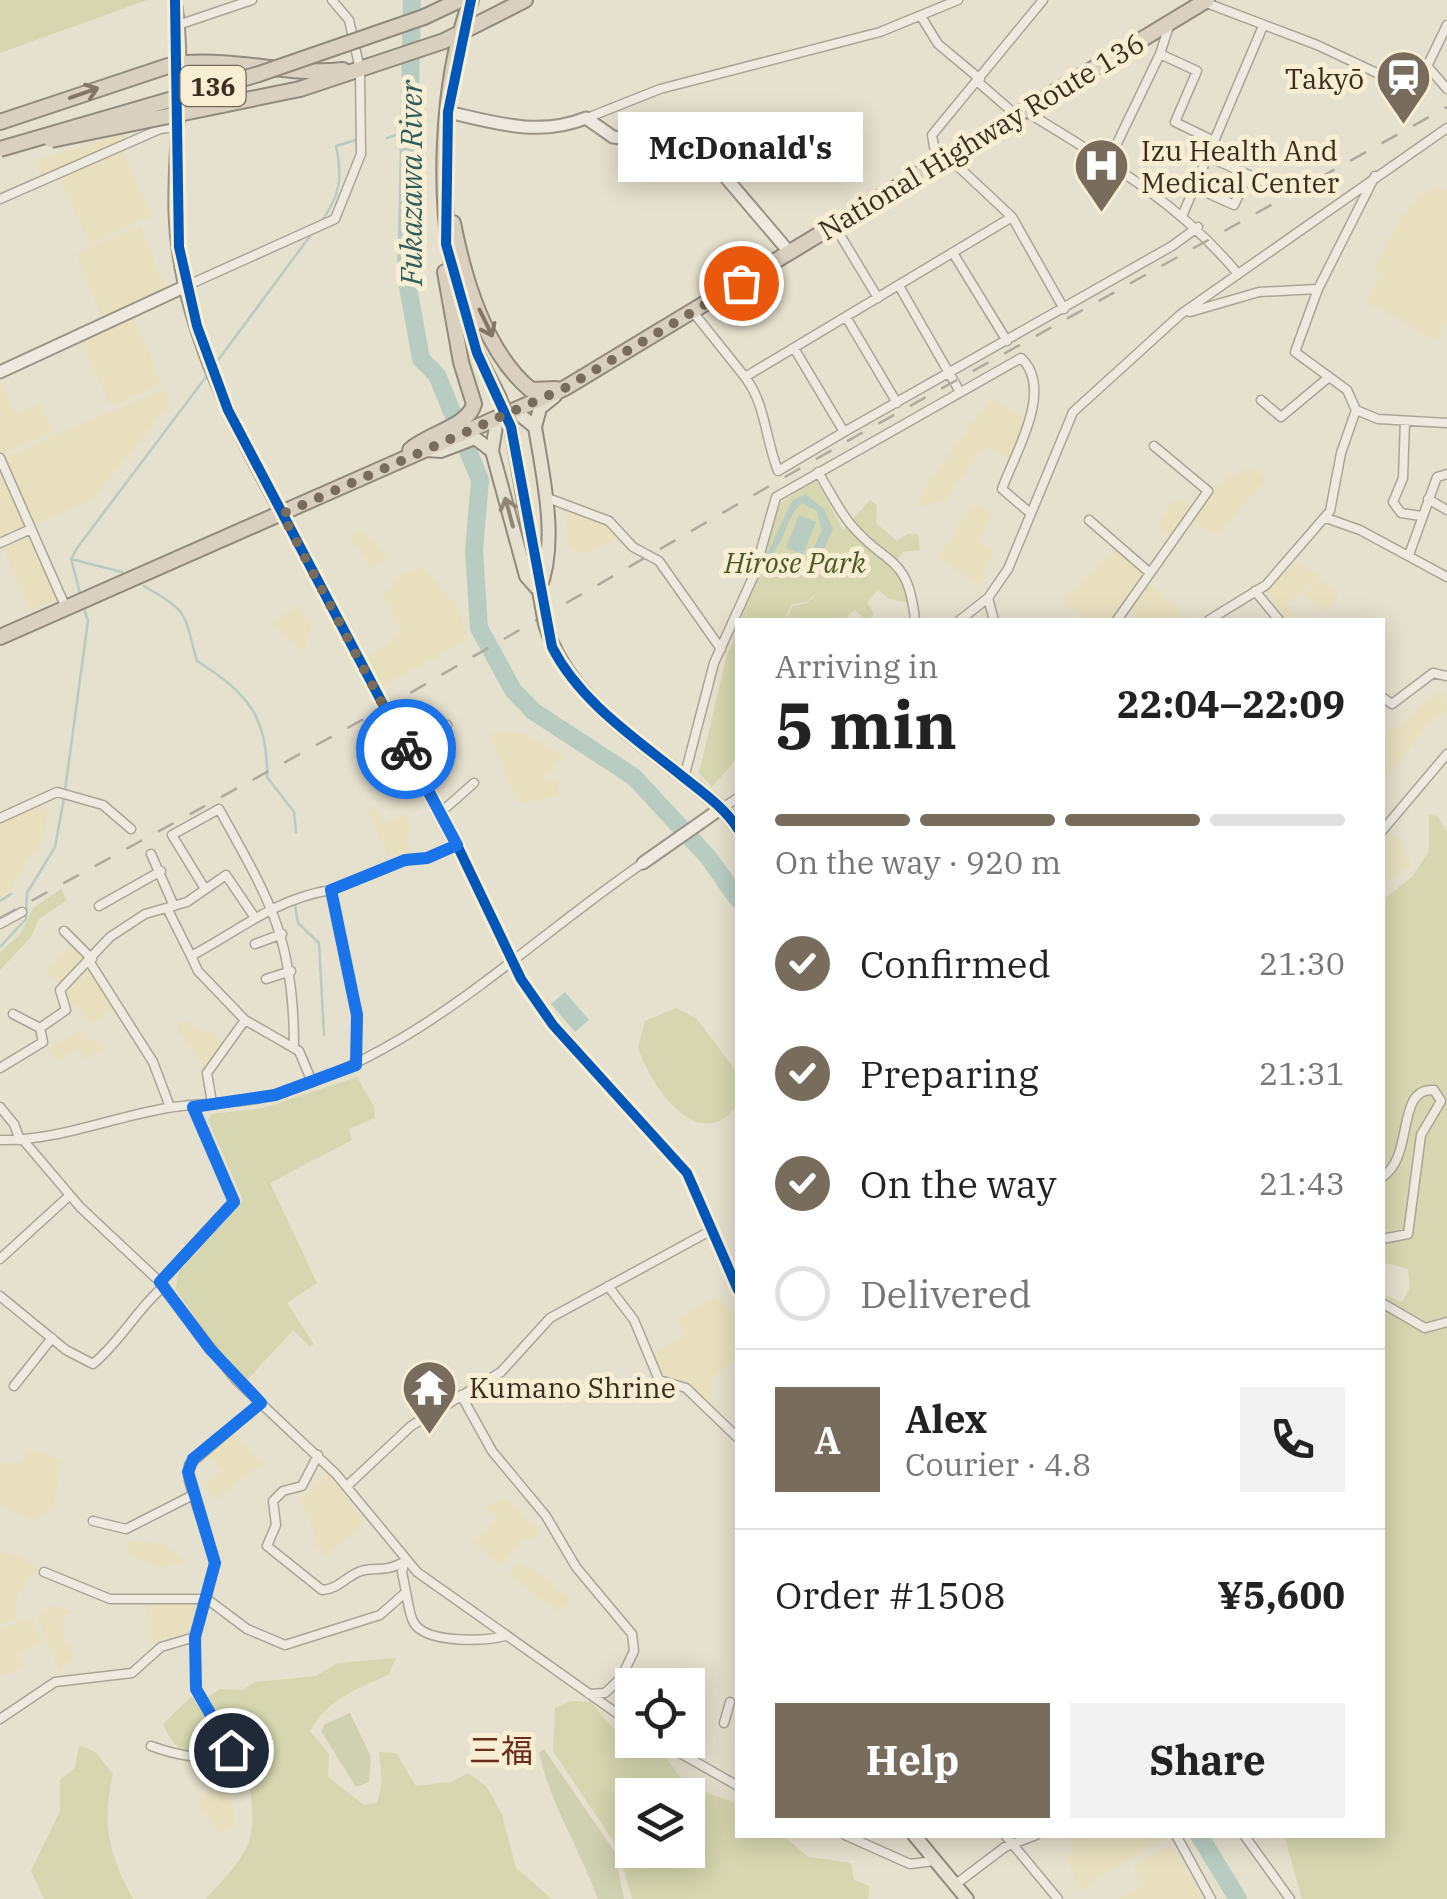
<!DOCTYPE html>
<meta charset="utf-8">
<style>
body{margin:0;font-family:"IBM Plex Serif","Noto Sans JP",serif;background:#f2f2f2;color:#222;height:100vh;display:flex;flex-direction:column;font-size:38px;white-space:nowrap}
*{box-sizing:border-box;margin:0}
p{font-size:32px;color:#767676}
.icon{flex:none;width:55px;height:55px;fill:none;stroke:currentColor;stroke-width:2;stroke-linecap:round;stroke-linejoin:round}
.map{position:relative;flex:1;overflow:hidden}
.details{position:absolute;left:735px;top:618px;width:650px;height:1220px;display:flex;flex-direction:column;background:#fff;border-radius:0px;box-shadow:0 5px 25px #0003}
.details>*{flex:none}
.buttons{position:absolute;left:615px;top:1668px;display:grid;gap:20px}
.buttons a{display:grid;place-items:center;width:90px;height:90px;border-radius:0px;background:#fff;box-shadow:0 5px 25px #0003;font-size:50px}
.pin{position:absolute;display:grid;place-items:center;width:85px;height:85px;color:#fff;margin:-42px;border:5px solid #fff;border-radius:50%;box-shadow:0 2px 10px #0007}
.courier{position:absolute;display:grid;place-items:center;width:100px;height:100px;margin:-50px;border:8px solid #1a73e8;border-radius:50%;background:#fff;color:#222;box-shadow:0 2px 12px #0007}
.bubble{position:absolute;height:70px;border-radius:0px;background:#fff;box-shadow:0 5px 25px #0003;font-size:32px;font-weight:700;line-height:70px;text-align:center}
.headline em{font-style:normal;font-weight:700}
.headline div{display:flex;flex-direction:column-reverse}
.headline{display:flex;align-items:center;justify-content:space-between;height:170px;padding:0 40px}
h1{font-size:65px;font-weight:700;line-height:75px}
.bar{display:grid;grid-template-columns:repeat(4,1fr);gap:15px 10px;align-content:center;height:120px;padding:0 40px}
.bar i{height:12px;border-radius:8px;background:#e0e0e0}
.bar .on{background:#786c5c}
.bar p{grid-column:span 4}
.line{display:flex;align-items:center;gap:25px;padding:0 40px;border-top:2px solid #e0e0e0}
.line div{flex:1}
.round{display:grid;place-items:center;flex:none;width:105px;height:105px;border-radius:0px;background:#f2f2f2}
ol{padding:0 40px;list-style:none}
li{display:flex;align-items:center;gap:30px;height:110px}
li p{margin-inline-start:auto}
li .icon{padding:10px;border-radius:50%;background:#786c5c;color:#fff;stroke-width:4}
li:last-child{color:#767676}
li i{width:55px;height:55px;border:5px solid #e0e0e0;border-radius:50%}
.action{display:flex;gap:20px;margin-top:auto;padding:20px 40px}
.action a{flex:1;height:115px;border-radius:0px;background:#786c5c;color:#fff;font-size:40px;font-weight:700;line-height:115px;text-align:center}
.action a+a{background:#f2f2f2;color:#222}
.map>svg:first-child{display:block}
.farmland{fill:#e7dfbe}
.green{fill:#d6d7b0;fill-rule:evenodd}
.cemetery{fill:#d0d1b0}
.water{fill:#b9ccc1;fill-rule:evenodd}
.lines{fill:none;stroke-linecap:round;stroke-linejoin:round}
.stream{stroke:#b9ccc1;stroke-width:2.5}
.river{stroke:#b9ccc1;stroke-width:18}
.street-casing{stroke:#aba597;stroke-width:11}
.secondary-casing{stroke:#9b9487;stroke-width:15}
.primary-casing{stroke:#918a7e;stroke-width:16}
.highway-casing{stroke:#918a7e;stroke-width:18}
.street{stroke:#eeeae0;stroke-width:8}
.secondary{stroke:#eeeae0;stroke-width:11}
.primary{stroke:#e6e0d1;stroke-width:12}
.highway{stroke:#d9d0bf;stroke-width:14}
.rail{stroke:#aeaaa0;stroke-width:2.5;stroke-dasharray:18 18;stroke-linecap:butt}
.primary-bridge-casing{stroke:#918a7e;stroke-width:16;stroke-linecap:butt}
.highway-bridge-casing{stroke:#918a7e;stroke-width:18;stroke-linecap:butt}
.primary-bridge{stroke:#e6e0d1;stroke-width:12}
.highway-bridge{stroke:#d9d0bf;stroke-width:14}
.cycleway-casing{stroke:#f7eed4;stroke-width:16}
.cycleway{stroke:#0057b8;stroke-width:10}
.oneway{stroke:#837666}
.oneway2{stroke:#918678}
.done{stroke:#786c5c;stroke-width:10;stroke-dasharray:0 18}
.route{stroke:#1a73e8;stroke-width:12}
.labels{text-anchor:middle;dominant-baseline:central;stroke-width:10;stroke-linejoin:round;paint-order:stroke}
.shield{fill:#f7eed4;stroke:#746755;stroke-width:2.5}
.shield-label{font-size:25px;font-weight:bold;fill:#3c2d1e}
.poi-label{font-size:28px;fill:#3c2d1e;stroke:#f7eed4;text-anchor:start}
.street-label{font-size:28px;fill:#3c2d1e;stroke:#f7eed4}
.park-label{font-size:28px;font-style:italic;fill:#4a5924;stroke:#f7eed4}
.water-label{font-size:30px;font-style:italic;fill:#2d5c5a;stroke:#f7eed4}
.quarter-label{font-size:32px;fill:#6b2e1b;stroke:#f7eed4}
</style>
<div class="map">
<svg width="1447" height="1899" viewBox="0 0 1447 1899">
<rect width="100%" height="100%" fill="#e6e0ce"/>
<path class="farmland" d="M123 133 127 140 40 176 34 161Z
M123 151 151 216 89 244 60 178Z
M1436 186 1447 191V321L1437 341 1367 302 1382 273 1374 268 1398 221 1423 192 1428 194Z
M140 225 166 290 103 320 75 253Z
M134 319 162 384 110 406 82 342Z
M0 380 15 414 41 403 53 432 1 455Z
M163 389 170 404 91 500 34 525 4 457Z
M991 398 1024 418 1011 459 984 446 944 502 918 506 929 481Z
M0 467 26 527 0 538Z
M1249 468 1256 469 1266 480 1216 535 1193 523 1196 510 1227 477Z
M1176 497 1188 505 1185 520 1170 537 1156 525Z
M977 504 992 514 978 541 994 550 979 585 938 558 967 512Z
M564 508 606 523 619 536 587 553 570 550Z
M362 529 387 557 371 569 350 537Z
M29 537 56 599 30 610 3 548Z
M1116 548 1144 574 1109 620H1088L1063 600Z
M1297 561 1320 577 1287 604 1293 613 1288 619 1265 592Z
M423 567 458 608 469 639 380 687 366 659 402 632 383 596 402 574Z
M1320 580 1336 590 1338 597 1321 613 1303 594Z
M1147 586H1152L1188 620H1139L1131 611Z
M299 605 311 626 304 652 270 623Z
M1443 690 1447 711 1431 720 1383 782V737L1391 728H1400L1425 700Z
M501 731 523 733 564 757 540 781 555 780 561 796 519 803 489 736Z
M38 805 48 811 43 841 14 880 12 892 0 899V822Z
M376 807 384 824 404 814 412 832 404 837 413 853 388 856 367 811Z
M1384 832 1400 840 1411 865 1383 883Z
M70 945 84 959 59 984 46 970Z
M89 966 115 1008 89 1024 77 1005 70 1008 63 995Z
M185 1020 204 1034 210 1030 224 1045 205 1069 176 1027Z
M81 1030 87 1042 96 1038 103 1049 85 1059 79 1048 55 1062 48 1049Z
M714 1297 737 1314V1359L709 1378 714 1412 684 1382 661 1377 650 1355 685 1334 677 1319Z
M232 1431 262 1463 216 1500 204 1487 222 1471 207 1453Z
M30 1449 62 1459 53 1509 33 1521 0 1505V1463H21Z
M327 1473 364 1522 325 1557 315 1546 318 1542 300 1500Z
M506 1498 540 1531 529 1541 523 1538 501 1567 474 1542 497 1517 485 1507Z
M128 1541 164 1544 184 1562 161 1568 127 1555Z
M0 1552 21 1555 39 1570 28 1578 23 1592 4 1586 17 1592 16 1620 0 1624V1587L4 1586 0 1585Z
M518 1562 533 1569 571 1599 559 1611 547 1604 508 1574Z
M146 1601H202L198 1620 187 1634 149 1643Z
M49 1605 72 1611 62 1620 65 1642 75 1655 59 1673 38 1618Z
M33 1617 41 1642 19 1653 23 1668 0 1676V1628Z
M214 1788 229 1789 235 1819V1826L218 1832 198 1802Z
M1074 1835 1111 1836 1167 1835 1078 1891 1068 1859Z
M1171 1845 1202 1899H1119L1141 1885 1133 1866Z"/>
<path class="green" d="M0 0H147L0 53Z
M811 481 817 482 843 530 870 500 877 505 876 523 897 541 909 533 918 535 920 550 903 552 891 568 909 590V603L889 599 878 590 867 602 874 614 867 620 854 610 843 620H786L793 606 807 603 821 590 806 602 792 604 784 620H741L779 504Z
M737 633V758L712 787 699 773 727 654Z
M1429 814 1438 817 1447 832V1899H1302L1284 1835H1382L1383 1294 1402 1302 1410 1287 1408 1269 1383 1262 1382 901 1413 876 1429 851Z
M61 889 67 900 39 919 31 937 0 970V952L20 935 33 908Z
M676 1008 697 1019 736 1071 737 1105C700 1158 649 1085 638 1047L645 1021Z
M357 1077 374 1107 375 1118 349 1129 352 1140 270 1183 317 1283 287 1303 314 1344 310 1347 293 1330 247 1380 212 1343 176 1289 178 1273 243 1200 208 1120 212 1114 263 1108Z
M396 1658 388 1675C357 1688 326 1701 310 1731L329 1754 328 1777 364 1805 377 1803 382 1783 379 1752 396 1753 416 1786 451 1782 468 1773 487 1787 502 1815 516 1868 552 1899H206C245 1856 260 1844 249 1785 217 1774 175 1758 163 1724L191 1697 205 1699 220 1689 242 1690 255 1682 316 1676 338 1663Z
M572 1701 591 1702 623 1740 666 1758 680 1777 698 1790 737 1803 738 1835H782L809 1857 851 1863 854 1880 869 1886 868 1899H632L618 1848 553 1751 555 1708ZM632 1795H688V1850H632Z
M79 1745 95 1752 113 1774C101 1825 109 1854 133 1899H44L31 1871 60 1811V1780L75 1768Z"/>
<path class="cemetery" d="M350 1713 371 1757 369 1782 356 1787 321 1731 325 1724Z
M544 1749 615 1852 624 1899H598C580 1850 550 1803 539 1753Z"/>
<path class="water" d="M805 494 824 509 833 529 814 571 803 576 773 566 767 554 792 501ZM802 503 817 511 822 530 804 569 775 559 773 553C786 538 787 515 802 503Z
M799 515 816 522 803 555 786 548Z
M565 992 589 1020 575 1032 551 1004Z"/>
<g class="lines">
<path class="stream" d="M387 138 410 130
M321 222C340 196 343 177 336 146L356 140
M213 367 313 232
M71 559 122 572
M144 586C190 613 183 611 197 661 248 693 268 717 267 777L294 812 296 832
M80 593 71 559 77 548 209 373
M65 790 88 621 83 606
M0 901 11 894
M295 905 298 923 319 943 324 1035
M0 947 26 919 27 893 55 847 64 798"/>
<path class="river" d="M412 0 406 276 421 359 437 375 480 480 474 551 479 628 513 690 533 711 634 777 708 857 738 899
M1199 1835 1238 1899"/>
<defs>
<path id="street" d="M332 0 349 20 359 65
M1204 2 1317 45 1411 89 1421 79 1447 25
M922 18 938 44 980 79
M178 25 252 0
M1160 54 1197 71 1175 122 1214 141
M1428 67 1447 89
M978 82 1016 115
M1025 111C1103 159 1179 202 1238 274
M587 118 660 89 880 32 958 0
M1207 156 1264 182 1271 180
M948 157 1012 217 1064 309
M1108 162 1160 54 1170 23
M937 163 932 135 1043 0
M1194 187 1234 205 1248 176
M0 199 160 129 176 127
M1183 214 1263 26
M834 225 878 298
M953 253 1007 341
M186 286 335 219 361 154 360 71
M899 286 960 392
M693 312 745 377 1012 217
M1190 312 1259 292 1318 289
M846 317 897 403
M794 348 844 432 1172 246 1198 227
M745 377C766 405 765 438 778 471L844 432
M1261 400 1281 417 1329 377
M1356 410 1378 419 1447 423
M1405 421 1403 478 1393 502 1401 513 1421 516
M0 458 66 608
M818 472C829 490 839 511 852 526 887 567 908 554 915 620
M545 497 609 521 633 547 659 561 721 649
M1428 499 1447 510
M282 514 457 845 521 979 553 1025 687 1173 738 1290
M1326 518 1360 530 1447 577
M1089 520 1150 573
M0 543 31 529
M1409 555 1437 477 1447 474
M1255 591 1279 620
M988 598 994 620
M960 620 988 598 1008 569 1073 412 1181 314 1447 128
M1117 620 1208 491 1154 446
M1209 620 1266 585 1330 511 1341 453 1356 410 1347 390 1295 352 1318 289 1375 176
M1382 697 1392 704 1433 673 1447 676
M405 746 447 725
M684 778 714 663 754 575 776 497 1021 358C1055 389 1014 455 1002 489L1029 512
M720 809 738 798
M440 813 474 783
M0 818 57 792 103 805 131 829
M1382 831 1447 754
M151 854 174 906
M205 889 172 835 219 809C270 901 294 938 294 1047
M99 906 161 871
M168 910 191 956
M0 924 22 912
M64 931 92 959
M255 944 282 934
M89 961 153 1062 170 1107
M266 979 291 971
M13 1014 40 1028
M245 1020 299 1051 312 1082
M356 1065 357 1015 331 890 405 860 427 858 457 845
M0 1068 43 1042 40 1028 66 1010 60 990 110 937 145 914 187 902 226 875 253 915
M212 1103 207 1073 245 1020 198 971 191 956C239 931 274 899 331 890
M0 1107 14 1124 20 1140
M0 1140C53 1141 105 1120 157 1110 196 1101 238 1106 278 1094 425 1049 520 947 643 863
M24 1141 80 1207 160 1282 235 1379 336 1474 417 1572 632 1724
M1382 1177C1415 1157 1395 1087 1434 1090L1441 1101 1421 1135 1408 1234 1382 1239
M0 1259 69 1196
M160 1282 234 1201 193 1107
M608 1286 634 1320 659 1380 686 1388 738 1438
M0 1296 66 1350 93 1364C121 1341 137 1309 164 1286
M1382 1303 1425 1328 1447 1322
M14 1386 52 1338
M461 1395 492 1451 546 1516 576 1567 632 1634 634 1651 621 1678 605 1693 589 1694
M318 1455 302 1486 283 1491 273 1501 276 1525 267 1546 322 1590C339 1589 346 1576 361 1571 377 1566 382 1573 402 1563
M347 1486 411 1426 501 1372 550 1318 710 1231
M93 1521 126 1529 193 1495
M44 1572 110 1599H207L247 1629 285 1645 380 1615 406 1592 402 1572 405 1560
M406 1592C408 1601 409 1615 414 1623 427 1644 485 1641 505 1636
M0 1719 55 1682 132 1673 161 1647 195 1637 215 1563 189 1481V1465L261 1403
M724 1723 730 1702
M657 1740 738 1786
M151 1746C170 1753 213 1764 230 1754V1745L196 1689 195 1637
M845 1835 910 1864 934 1861
M1005 1835 1058 1899
M1176 1835 1211 1899
M1244 1835 1290 1899
M956 1884 1005 1847 1036 1835"/>
<path id="secondary" d="M175 0C187 69 173 144 175 214 179 321 232 422 282 514
M448 112C496 123 539 137 586 118L613 137 665 143 716 166 790 253
M0 372 186 286
M643 863 720 809"/>
<path id="primary" d="M457 289 477 353 499 396
M515 411 535 427C543 477 559 543 539 591
M511 427 539 587
M535 427 540 408 555 396
M427 450 441 451 475 438 492 451 526 576 539 591
M492 451 497 419
M545 624C566 693 627 732 682 776 702 792 724 807 738 829
M914 1835 967 1899"/>
<path id="highway" d="M424 17 460 0
M185 63C239 59 291 76 343 70
M300 89 444 41 525 0
M0 122 168 66
M453 223C464 279 486 353 531 390L556 389
M457 289C437 203 440 84 471 0
M410 450C427 434 468 427 474 404L461 362 445 272
M0 637 565 388 1207 0"/>
</defs>
<use href="#street" class="street-casing"/>
<use href="#secondary" class="secondary-casing"/>
<use href="#primary" class="primary-casing"/>
<use href="#highway" class="highway-casing"/>
<use href="#street" class="street"/>
<use href="#secondary" class="secondary"/>
<use href="#primary" class="primary"/>
<use href="#highway" class="highway"/>
<path class="rail" d="M0 918 384 708 858 435 1447 107"/>
<defs>
<path id="primary-bridge" d="M499 396 511 427
M539 591 545 624"/>
<path id="highway-bridge" d="M51 140 300 89
M0 149 259 74 424 17"/>
</defs>
<use href="#primary-bridge" class="primary-bridge-casing"/>
<use href="#highway-bridge" class="highway-bridge-casing"/>
<use href="#primary-bridge" class="primary-bridge"/>
<use href="#highway-bridge" class="highway-bridge"/>
<defs>
<path id="cycleway" d="M175 0 179 247 197 326 228 410 457 845 521 979 553 1025 687 1173 738 1290
M471 0 448 112 446 244 477 353 511 427 552 647C580 702 635 738 682 776 702 792 724 807 738 829"/>
</defs>
<use href="#cycleway" class="cycleway-casing"/>
<use href="#cycleway" class="cycleway"/>
</g>
<defs><path id="oneway-shaft" d="M-6 0H5M1.5-3L5.5 0L1.5 3" fill="none" stroke-width="1.6" stroke-linecap="round" stroke-linejoin="round" transform="scale(2.5)"/></defs>
<g class="oneway">
<use href="#oneway-shaft" transform="translate(84 93) rotate(-19)"/>
<use href="#oneway-shaft" transform="translate(486 323) rotate(64)"/>
</g>
<use class="oneway2" href="#oneway-shaft" transform="translate(509 512) rotate(-105)"/>
<g class="lines">
<path class="done" d="M406 749 282 514 565 388 741 283"/>
<path class="route" d="M231 1750 196 1689 195 1637 215 1563 188 1472 193 1459 261 1403 210 1349 160 1282 234 1202 193 1107 275 1095 356 1065 357 1015 331 890 405 860 427 858 457 845 406 749"/>
</g>
<defs>
<symbol id="station-pin" viewBox="-11 -11 22 30"><path d="M0 17L-7.5 6A9.5 9.5 0 1 1 7.5 6Z" fill="#786c5c" stroke="#f7eed4"/><path d="M-3-6H3Q5-6 5-4V2Q5 4 3 4L4.5 6H3L1.5 4h-3L-3 6H-4.5L-3 4Q-5 4-5 2V-4Q-5-6-3-6ZM-3.5-4v3h7v-3ZM-3.5 1v1.5H-2V1ZM2 1v1.5H3.5V1Z" fill="#fff"/></symbol>
<symbol id="hospital-pin" viewBox="-11 -11 22 30"><path d="M0 17L-7.5 6A9.5 9.5 0 1 1 7.5 6Z" fill="#786c5c" stroke="#f7eed4"/><path d="M-5-5h3v3.5h4V-5h3V5h-3V1.5h-4V5h-3Z" fill="#fff"/></symbol>
<symbol id="temple-pin" viewBox="-11 -11 22 30"><path d="M0 17L-7.5 6A9.5 9.5 0 1 1 7.5 6Z" fill="#786c5c" stroke="#f7eed4"/><path d="M0-6L5-2H3V0L6.5 2.5H4V6H1.5V3h-3V6H-4V2.5H-6.5L-3 0V-2H-5Z" fill="#fff"/></symbol>
</defs>
<g fill-rule="evenodd">
<use href="#station-pin" x="1372" y="46" width="63" height="86"/>
<use href="#hospital-pin" x="1070" y="134" width="63" height="86"/>
<use href="#temple-pin" x="398" y="1356" width="63" height="86"/>
</g>
<g class="labels">
<rect class="shield" x="180.5" y="66" width="65" height="40" rx="8"/>
<g class="shield-label">
<text x="213" y="86">136</text>
</g>
<g class="poi-label">
<text x="1364" y="78" text-anchor="end">Takyō</text>
<text x="1141" y="150">Izu Health And<tspan x="1141" dy="32">Medical Center</tspan></text>
<text x="469" y="1387">Kumano Shrine</text>
</g>
<g class="street-label">
<text transform="translate(981 136) rotate(-31)">National Highway Route 136</text>
</g>
<g class="park-label">
<text x="795" y="562">Hirose Park</text>
</g>
<g class="water-label">
<text transform="translate(410 183) rotate(-90)">Fukazawa River</text>
</g>
<g class="quarter-label">
<text x="501" y="1750">三福</text>
</g>
</g>
</svg>
<div class="buttons">
<a><svg class="icon" aria-label="locate" viewBox="0 0 24 24"><circle cx="12" cy="12" r="6"/><path d="M12 2v4M12 18v4M2 12h4M18 12h4"/></svg></a>
<a><svg class="icon" aria-label="layers" viewBox="0 0 24 24"><path d="M12 4l9 5-9 5-9-5zM3 14l9 5 9-5"/></svg></a>
</div>
<div class="pin" style="left:741px;top:283px;background:#ea580c"><svg class="icon" aria-label="bag" viewBox="0 0 24 24"><path d="M5 8h14l-1 12H6zM9 8a3 3 0 0 1 6 0"/></svg></div>
<div class="pin" style="left:231px;top:1750px;background:#1f2937"><svg class="icon" aria-label="home" viewBox="0 0 24 24"><path d="M3 11l9-7 9 7M6 9v11h12V9"/></svg></div>
<div class="courier" style="left:406px;top:749px"><svg class="icon" aria-label="bike" viewBox="0 0 24 24"><circle cx="6" cy="16" r="4"/><circle cx="18" cy="16" r="4"/><path d="M6 16l4-8h5l3 8M10 8l3 8H6M13 5h3"/></svg></div>
<div class="bubble" style="left:618px;top:112px;width:245px">McDonald's</div>
<section class="details">
<div class="headline"><div><h1>5 min</h1><p>Arriving in</p></div><em>22:04–22:09</em></div>
<div class="bar"><i class="on"></i><i class="on"></i><i class="on"></i><i></i><p>On the way · 920 m</p></div>
<ol>
<li><svg class="icon" aria-label="check" viewBox="0 0 24 24"><path d="M5 12l5 5 9-10"/></svg>Confirmed<p>21:30</p></li>
<li><svg class="icon" aria-label="check" viewBox="0 0 24 24"><path d="M5 12l5 5 9-10"/></svg>Preparing<p>21:31</p></li>
<li><svg class="icon" aria-label="check" viewBox="0 0 24 24"><path d="M5 12l5 5 9-10"/></svg>On the way<p>21:43</p></li>
<li><i></i>Delivered</li>
</ol>
<div class="line" style="height:180px"><b class="round" style="background:#786c5c;color:#fff">A</b><div><b>Alex</b><p>Courier · 4.8</p></div><a class="round"><svg class="icon" aria-label="phone" viewBox="0 0 24 24"><path d="M5 4h4l2 5-3 2q2 4 5 5l2-3 5 2v4C11 20 4 13 5 4z"/></svg></a></div>
<div class="line" style="height:130px"><div>Order #1508</div><b>¥5,600</b></div>
<div class="action"><a>Help</a><a>Share</a></div>
</section>
</div>
